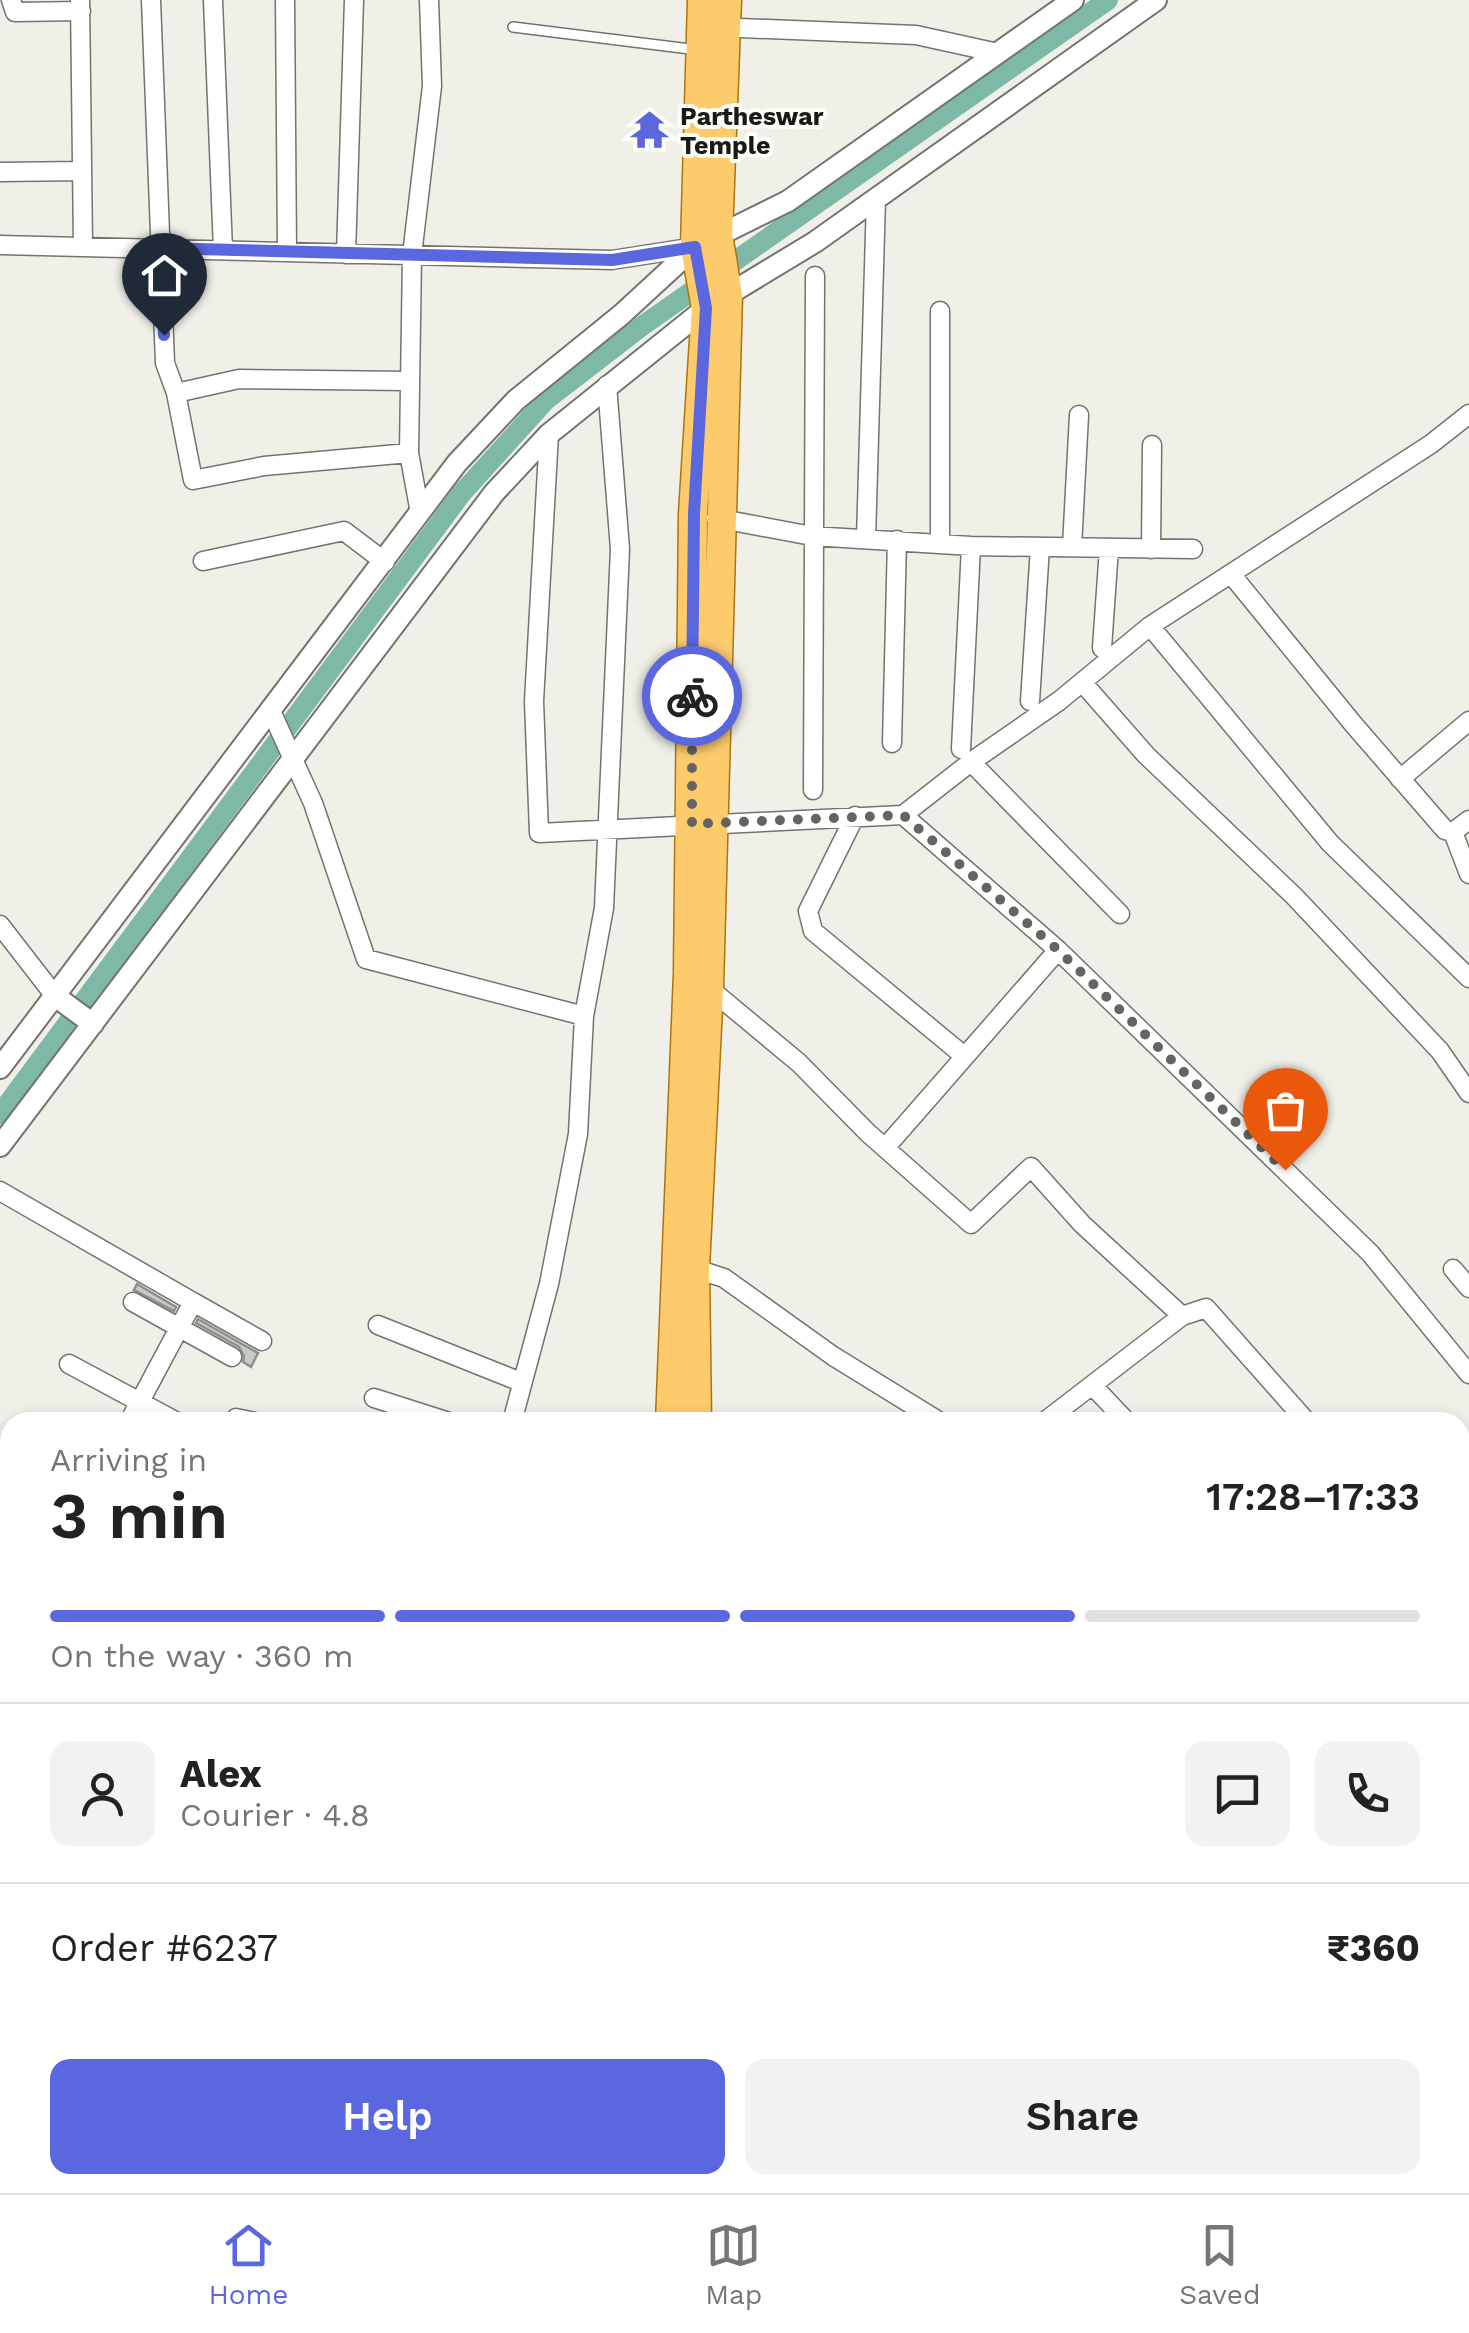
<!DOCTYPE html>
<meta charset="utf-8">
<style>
body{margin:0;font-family:"Work Sans",sans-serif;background:#f2f2f2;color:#222;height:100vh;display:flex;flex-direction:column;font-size:38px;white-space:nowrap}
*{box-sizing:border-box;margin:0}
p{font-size:32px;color:#767676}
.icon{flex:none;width:55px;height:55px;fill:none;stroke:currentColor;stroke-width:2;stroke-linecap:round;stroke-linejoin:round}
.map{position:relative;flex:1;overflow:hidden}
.sheet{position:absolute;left:0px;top:1412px;width:1470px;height:782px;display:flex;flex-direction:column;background:#fff;border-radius:30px 30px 0 0;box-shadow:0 5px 15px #0003}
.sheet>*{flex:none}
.pin{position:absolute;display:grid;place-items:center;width:85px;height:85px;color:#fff;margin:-102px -42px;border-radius:50% 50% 50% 0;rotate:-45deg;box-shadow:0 0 10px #0007}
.pin .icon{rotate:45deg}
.courier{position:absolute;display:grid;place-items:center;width:100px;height:100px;margin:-50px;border:8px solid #5a67de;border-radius:50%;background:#fff;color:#222;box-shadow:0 2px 12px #0007}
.overview em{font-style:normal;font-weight:600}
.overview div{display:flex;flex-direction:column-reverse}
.overview{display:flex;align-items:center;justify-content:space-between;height:170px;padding:0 50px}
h1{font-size:65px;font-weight:600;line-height:75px}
.bar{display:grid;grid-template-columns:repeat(4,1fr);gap:15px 10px;align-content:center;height:120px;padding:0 50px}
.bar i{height:12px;border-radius:8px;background:#e0e0e0}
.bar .selected{background:#5a67de}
.bar p{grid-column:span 4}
.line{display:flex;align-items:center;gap:25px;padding:0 50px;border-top:2px solid #e0e0e0}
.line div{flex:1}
.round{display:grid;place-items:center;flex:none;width:105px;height:105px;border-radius:20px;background:#f2f2f2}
.action{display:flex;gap:20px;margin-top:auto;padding:20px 50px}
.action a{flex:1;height:115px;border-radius:20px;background:#5a67de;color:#fff;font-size:40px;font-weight:600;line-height:115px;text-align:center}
.action a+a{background:#f2f2f2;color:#222}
.menu{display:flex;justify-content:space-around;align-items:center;height:140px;border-top:2px solid #e0e0e0;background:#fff;font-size:28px;color:#767676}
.menu a{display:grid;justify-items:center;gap:5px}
.menu .selected{color:#5a67de}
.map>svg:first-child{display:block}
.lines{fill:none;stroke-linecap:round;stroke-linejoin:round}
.canal{stroke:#7eb8a6;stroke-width:20}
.building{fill:#c6cac5;stroke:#8c908b;stroke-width:2.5}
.service-casing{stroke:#74746e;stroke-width:12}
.minor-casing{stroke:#74746e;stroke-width:21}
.tertiary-casing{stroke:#74746e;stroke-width:24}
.primary-casing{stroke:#ac750f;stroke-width:31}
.service{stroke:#fff;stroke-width:9}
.minor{stroke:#fff;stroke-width:18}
.tertiary{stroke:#fff;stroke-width:20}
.primary{stroke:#fdca6c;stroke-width:28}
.done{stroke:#646460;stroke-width:10;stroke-dasharray:0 18}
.route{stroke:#5a67de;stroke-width:12}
.labels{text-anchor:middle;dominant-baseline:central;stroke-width:8;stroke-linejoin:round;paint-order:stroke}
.poi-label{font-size:25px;font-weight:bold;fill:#191917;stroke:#fdfdf7;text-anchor:start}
</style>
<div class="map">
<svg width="1469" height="2193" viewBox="0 0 1469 2193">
<rect width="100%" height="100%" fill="#f0f0e9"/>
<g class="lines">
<path class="canal" d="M0 1114 462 493 546 400 642 326 1108 0"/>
</g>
<path class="building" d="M137 1284 176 1307 174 1311 134 1290Z
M198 1319 258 1353 251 1367 243 1362 244 1356 239 1347 196 1323Z"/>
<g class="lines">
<defs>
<path id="service" d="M513 27 698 50"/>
<path id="minor" d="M11 0 15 12 81 11
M80 0 83 245
M151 0 165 363 176 393 193 480 264 466 409 453 420 513
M213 0 223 250
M285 0 287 252
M716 27 916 35 998 53
M0 172 82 171
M0 245 612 260 695 247
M346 254 354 0
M940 311V544
M176 393 239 379 408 381
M549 434 534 701 539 833 903 815 971 762 1059 701 1150 626 1431 444 1469 414
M409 453 412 255 432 86 429 0
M716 518 812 536 971 546 1193 549
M866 539 876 199
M1072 547 1079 415
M1151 549 1152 445
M203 561 344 531 385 562
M1231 574 1354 725 1445 830 1453 832 1469 820
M1150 626 1330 843 1469 978
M1102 648 1109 548
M1082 682 1146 755 1294 896 1440 1051 1469 1093
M1030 701 1040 547
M271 711 313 803 366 959 584 1016
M892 743 897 540
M961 749 971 546
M971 762 1120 914
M1400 779 1469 721
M813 790 815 276
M903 815 1058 950 1370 1253 1469 1374
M855 816 808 911 813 931 963 1055
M1453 832 1469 874
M0 925 55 996
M704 984 799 1063 868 1133 971 1224 1031 1167 1082 1224 1182 1316 1206 1308 1307 1422
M885 1148 1058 950
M0 1191 193 1302 129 1422
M687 1266 724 1278 833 1356 940 1422
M1453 1269 1469 1288
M133 1302 232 1357
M193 1302 262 1341
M378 1325 521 1382
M69 1364 177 1422
M1092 1385 1127 1422
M374 1398 449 1422
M236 1418 255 1422
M512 1422 549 1284 578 1134 584 1016 604 908 620 549 607 385
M1044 1422 1182 1316
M0 1515 10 1521
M1460 1602 1469 1613
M0 1639 10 1625
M0 1702 10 1708
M0 1743 10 1723
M1460 1799 1469 1810
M0 1917 10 1899
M1033 2185 1039 2193
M1243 2185 1250 2193
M1352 2185 1355 2193"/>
<path id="tertiary" d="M55 996 93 1024
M0 1068 457 463 516 400 621 315 695 247 788 201 1073 0
M0 1146 494 493 549 434 706 308 815 242 1156 0
M1460 1834 1469 1827
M1060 2193 1072 2185"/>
<path id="primary" d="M670 1422 688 973 693 514 706 308 695 247 702 0
M697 1422 695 1268 709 987 728 295 718 235 727 0
M579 2193 581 2185
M599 2193 601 2185"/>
</defs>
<use href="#service" class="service-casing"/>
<use href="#minor" class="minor-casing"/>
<use href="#tertiary" class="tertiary-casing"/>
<use href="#primary" class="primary-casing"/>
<use href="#service" class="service"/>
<use href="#minor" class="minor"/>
<use href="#tertiary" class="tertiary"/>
<use href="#primary" class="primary"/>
</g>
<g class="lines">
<path class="done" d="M692 696V824L903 815 1058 950 1285 1170"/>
<path class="route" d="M164 335 160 248 612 260 695 247 706 308 694 514 692 696"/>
</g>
<defs>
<symbol id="temple-bare" viewBox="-9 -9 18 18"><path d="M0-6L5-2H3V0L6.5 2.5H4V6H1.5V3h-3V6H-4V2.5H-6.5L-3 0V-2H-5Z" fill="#5a67de" stroke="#fdfdf7" stroke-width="2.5" paint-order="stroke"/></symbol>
</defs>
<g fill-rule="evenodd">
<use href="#temple-bare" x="622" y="102" width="55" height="55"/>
</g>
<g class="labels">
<g class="poi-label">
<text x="680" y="116">Partheswar<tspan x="680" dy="29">Temple</tspan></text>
</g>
</g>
</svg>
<div class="pin" style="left:1285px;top:1170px;background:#ea580c"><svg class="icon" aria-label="bag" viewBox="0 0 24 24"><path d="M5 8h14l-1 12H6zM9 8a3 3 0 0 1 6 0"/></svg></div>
<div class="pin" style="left:164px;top:335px;background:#1f2937"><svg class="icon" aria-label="home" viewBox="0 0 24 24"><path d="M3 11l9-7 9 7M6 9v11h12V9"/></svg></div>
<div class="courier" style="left:692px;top:696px"><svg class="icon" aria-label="bike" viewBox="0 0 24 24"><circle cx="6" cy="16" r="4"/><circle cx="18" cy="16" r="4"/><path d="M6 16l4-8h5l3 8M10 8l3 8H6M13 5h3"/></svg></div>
<section class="sheet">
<div class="overview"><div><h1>3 min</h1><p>Arriving in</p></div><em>17:28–17:33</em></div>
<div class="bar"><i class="selected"></i><i class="selected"></i><i class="selected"></i><i></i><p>On the way · 360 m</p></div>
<div class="line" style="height:180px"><a class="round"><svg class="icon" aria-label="person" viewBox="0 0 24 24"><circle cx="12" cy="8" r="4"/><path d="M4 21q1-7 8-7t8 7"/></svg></a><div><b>Alex</b><p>Courier · 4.8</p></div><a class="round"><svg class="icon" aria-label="chat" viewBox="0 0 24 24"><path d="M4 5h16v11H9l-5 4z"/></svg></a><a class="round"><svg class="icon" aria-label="phone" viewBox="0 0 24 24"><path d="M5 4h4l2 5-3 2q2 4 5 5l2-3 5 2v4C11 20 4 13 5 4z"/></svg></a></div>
<div class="line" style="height:130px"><div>Order #6237</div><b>₹360</b></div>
<div class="action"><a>Help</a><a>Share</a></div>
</section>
</div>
<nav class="menu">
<a class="selected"><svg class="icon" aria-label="home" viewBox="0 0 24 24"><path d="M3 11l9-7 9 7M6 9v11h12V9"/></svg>Home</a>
<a><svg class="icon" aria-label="map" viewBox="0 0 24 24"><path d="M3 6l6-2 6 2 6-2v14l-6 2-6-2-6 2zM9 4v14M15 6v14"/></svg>Map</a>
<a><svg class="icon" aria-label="saved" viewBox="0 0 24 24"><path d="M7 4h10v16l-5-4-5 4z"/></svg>Saved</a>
</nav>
